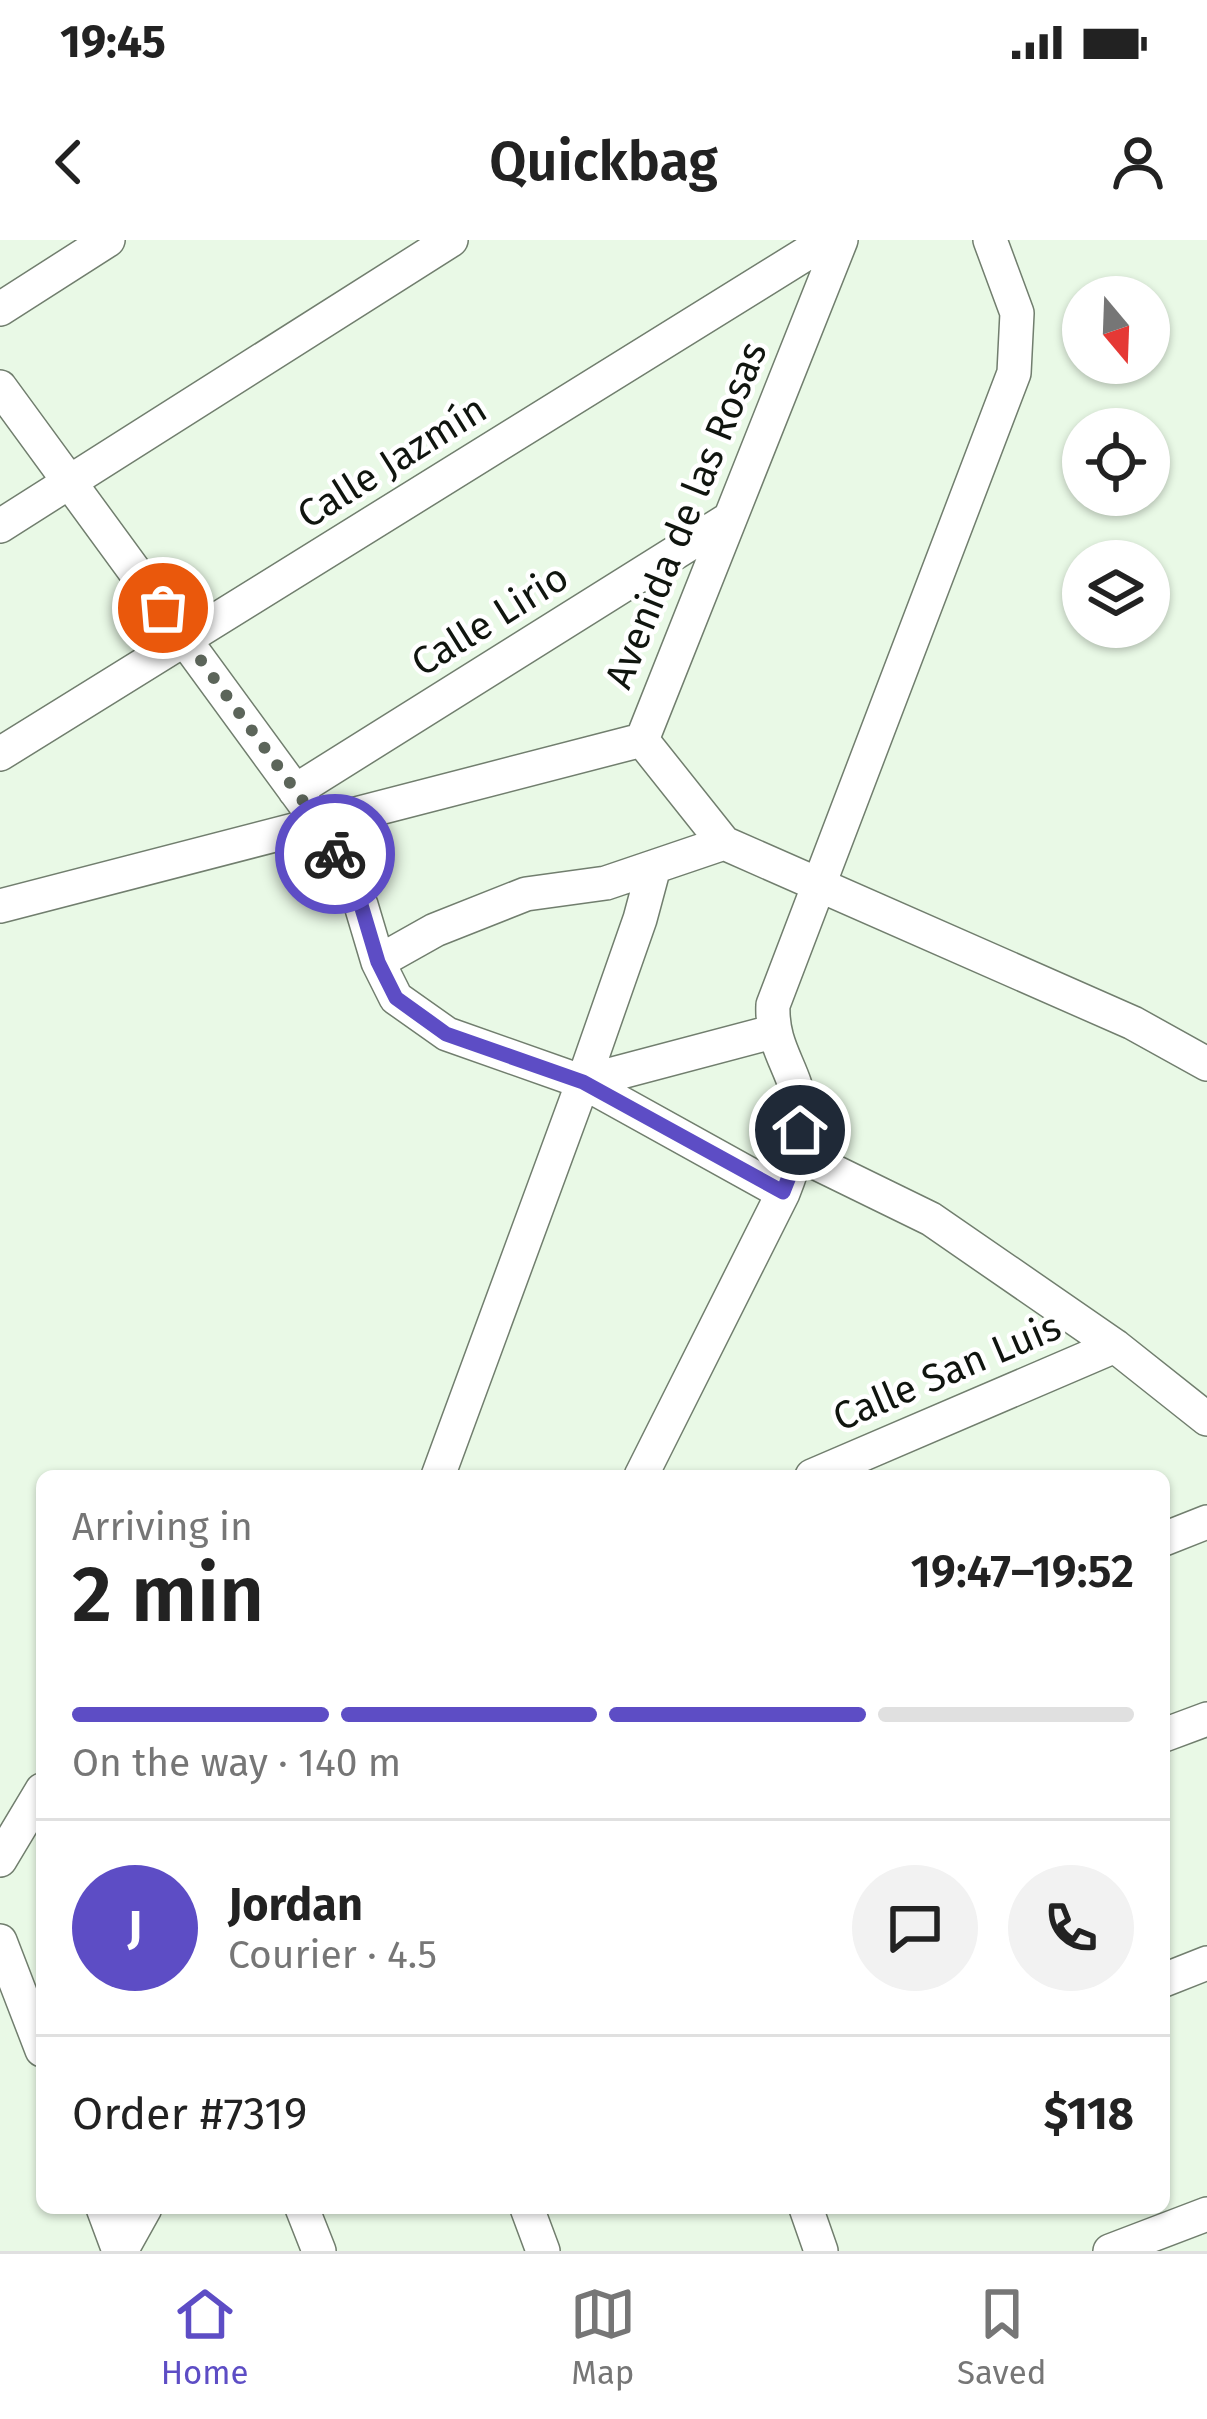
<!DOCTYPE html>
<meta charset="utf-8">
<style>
body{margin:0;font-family:"Fira Sans",sans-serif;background:#f2f2f2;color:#222;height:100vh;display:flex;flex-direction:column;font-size:45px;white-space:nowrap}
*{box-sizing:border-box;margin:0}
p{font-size:39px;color:#767676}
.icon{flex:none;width:66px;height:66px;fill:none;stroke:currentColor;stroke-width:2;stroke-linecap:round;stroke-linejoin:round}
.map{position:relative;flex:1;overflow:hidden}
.details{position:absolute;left:36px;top:1230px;width:1134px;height:744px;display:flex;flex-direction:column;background:#fff;border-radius:18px;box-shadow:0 3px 9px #0004}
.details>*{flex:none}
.needle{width:78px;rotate:161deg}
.controls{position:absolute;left:1062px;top:36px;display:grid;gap:24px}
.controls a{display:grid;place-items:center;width:108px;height:108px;border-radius:50%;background:#fff;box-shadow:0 3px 9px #0004;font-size:60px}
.pin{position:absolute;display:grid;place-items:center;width:102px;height:102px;color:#fff;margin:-51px;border:6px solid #fff;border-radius:50%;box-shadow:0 3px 12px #0007}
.courier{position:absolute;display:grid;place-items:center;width:120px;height:120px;margin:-60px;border:9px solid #5d4dc5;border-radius:50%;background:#fff;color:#222;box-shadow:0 3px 15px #0007}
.overview em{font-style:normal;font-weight:600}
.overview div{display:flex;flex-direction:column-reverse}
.overview{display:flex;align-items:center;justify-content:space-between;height:204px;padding:0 36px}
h1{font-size:78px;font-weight:600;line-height:90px}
.bar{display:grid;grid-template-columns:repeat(4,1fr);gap:18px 12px;align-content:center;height:144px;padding:0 36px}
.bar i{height:15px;border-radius:9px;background:#e0e0e0}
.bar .on{background:#5d4dc5}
.bar p{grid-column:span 4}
.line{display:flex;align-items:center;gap:30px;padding:0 36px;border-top:3px solid #e0e0e0}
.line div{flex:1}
.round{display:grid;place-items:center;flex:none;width:126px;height:126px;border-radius:63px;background:#f2f2f2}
.status{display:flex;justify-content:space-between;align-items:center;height:84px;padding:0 60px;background:#fff;direction:ltr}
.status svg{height:33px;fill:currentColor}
header{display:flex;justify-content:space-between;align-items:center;height:156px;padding:0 36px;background:#fff;font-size:54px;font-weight:600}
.dock{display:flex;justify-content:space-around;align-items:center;height:168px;border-top:3px solid #e0e0e0;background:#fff;font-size:33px;color:#767676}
.dock a{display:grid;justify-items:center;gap:6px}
.dock .on{color:#5d4dc5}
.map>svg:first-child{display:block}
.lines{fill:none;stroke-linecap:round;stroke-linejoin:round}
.minor-casing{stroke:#717e6e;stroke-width:36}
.minor{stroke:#fff;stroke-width:33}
.done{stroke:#5c655a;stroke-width:12;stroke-dasharray:0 21.6}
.route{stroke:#5d4dc5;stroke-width:15}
.labels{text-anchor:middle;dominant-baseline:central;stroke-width:9;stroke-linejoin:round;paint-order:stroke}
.street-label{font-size:39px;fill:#10150f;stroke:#fff}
</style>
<div class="status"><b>19:45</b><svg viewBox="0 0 49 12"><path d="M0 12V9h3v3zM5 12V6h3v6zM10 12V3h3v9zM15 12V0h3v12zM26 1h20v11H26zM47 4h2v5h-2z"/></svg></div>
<header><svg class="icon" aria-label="back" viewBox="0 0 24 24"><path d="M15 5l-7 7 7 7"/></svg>Quickbag<svg class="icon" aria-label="person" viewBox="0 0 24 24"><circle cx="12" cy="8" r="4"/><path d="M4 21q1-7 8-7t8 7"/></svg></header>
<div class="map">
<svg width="1207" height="2011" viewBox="0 0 1207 2011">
<rect width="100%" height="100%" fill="#e9f9e6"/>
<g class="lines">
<defs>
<path id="minor" d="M0 69 108 0
M0 147 318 582 361 665 378 722 396 758 447 794 583 842 783 953
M0 286 451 0
M642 500 724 603 1133 783 1207 824
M642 500 841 0
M0 514 828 0
M295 551 729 279
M0 666 642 500
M378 722 435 690 526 654 606 643 724 603
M583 842 772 792
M798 914 931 979 1115 1106 1207 1179
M438 1236 583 842 640 679 654 627
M641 1236 783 953C794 925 803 898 800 868 796 829 771 809 773 765L1014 133 1017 73 990 0
M812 1236 1115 1106
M1164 1299 1207 1282
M1164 1495 1207 1479
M0 1620 42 1550
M0 1701 42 1810
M1164 1740 1207 1723
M103 1968 119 2011
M302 1968 319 2011
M527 1968 543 2011
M806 1968 821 2011
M121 2011 145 1968
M1110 2011 1207 1974"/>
</defs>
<use href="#minor" class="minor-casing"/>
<use href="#minor" class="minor"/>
</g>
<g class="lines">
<path class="done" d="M163 368 319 583 335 614"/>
<path class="route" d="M335 614 361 665 378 722 396 758 446 794 583 842 783 952 798 914 800 890"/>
</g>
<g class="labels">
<g class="street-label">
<text transform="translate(392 222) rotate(-32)">Calle Jazmín</text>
<text transform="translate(686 275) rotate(-68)">Avenida de las Rosas</text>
<text transform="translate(490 380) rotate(-32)">Calle Lirio</text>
<text transform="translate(947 1132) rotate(-23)">Calle San Luis</text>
</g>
</g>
</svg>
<div class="controls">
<a><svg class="needle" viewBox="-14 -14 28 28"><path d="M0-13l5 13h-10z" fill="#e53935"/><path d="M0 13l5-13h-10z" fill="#767676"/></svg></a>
<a><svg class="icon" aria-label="locate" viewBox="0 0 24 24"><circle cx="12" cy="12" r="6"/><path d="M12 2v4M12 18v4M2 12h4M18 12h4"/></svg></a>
<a><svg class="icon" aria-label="layers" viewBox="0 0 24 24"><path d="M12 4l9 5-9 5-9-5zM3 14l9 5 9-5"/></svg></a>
</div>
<div class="pin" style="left:163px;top:368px;background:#ea580c"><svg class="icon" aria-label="bag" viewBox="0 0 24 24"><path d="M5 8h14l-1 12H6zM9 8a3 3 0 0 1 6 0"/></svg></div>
<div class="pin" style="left:800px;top:890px;background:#1f2937"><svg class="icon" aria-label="home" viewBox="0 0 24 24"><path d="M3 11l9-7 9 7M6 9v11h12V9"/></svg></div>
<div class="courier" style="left:335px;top:614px"><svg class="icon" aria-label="bike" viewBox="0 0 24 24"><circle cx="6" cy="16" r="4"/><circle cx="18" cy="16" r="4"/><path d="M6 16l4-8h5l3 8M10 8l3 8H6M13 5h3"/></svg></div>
<section class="details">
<div class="overview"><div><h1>2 min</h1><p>Arriving in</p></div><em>19:47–19:52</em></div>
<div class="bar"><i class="on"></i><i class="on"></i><i class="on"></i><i></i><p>On the way · 140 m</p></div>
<div class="line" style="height:216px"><b class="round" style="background:#5d4dc5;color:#fff">J</b><div><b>Jordan</b><p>Courier · 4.5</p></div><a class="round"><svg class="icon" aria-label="chat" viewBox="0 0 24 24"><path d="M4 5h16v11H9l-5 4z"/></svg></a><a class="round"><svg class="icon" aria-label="phone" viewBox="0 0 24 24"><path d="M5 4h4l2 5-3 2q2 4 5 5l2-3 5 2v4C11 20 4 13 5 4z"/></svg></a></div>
<div class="line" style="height:156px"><div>Order #7319</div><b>$118</b></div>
</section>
</div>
<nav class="dock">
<a class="on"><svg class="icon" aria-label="home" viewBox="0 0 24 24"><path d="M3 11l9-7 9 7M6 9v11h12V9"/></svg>Home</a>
<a><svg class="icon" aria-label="map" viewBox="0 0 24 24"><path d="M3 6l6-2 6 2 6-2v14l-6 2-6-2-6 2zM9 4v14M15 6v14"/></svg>Map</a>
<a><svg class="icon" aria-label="saved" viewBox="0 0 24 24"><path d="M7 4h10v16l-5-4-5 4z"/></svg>Saved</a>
</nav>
